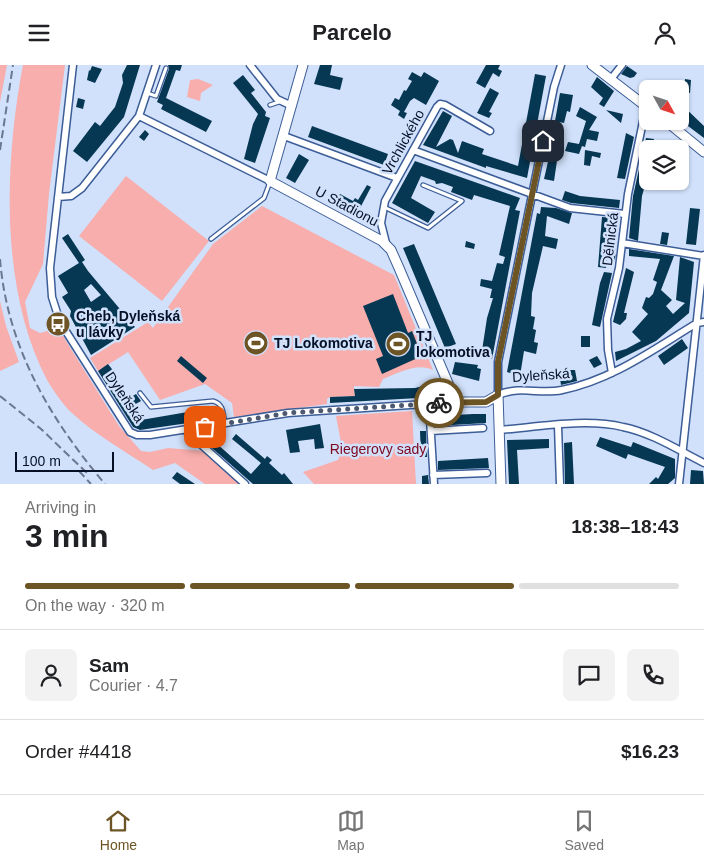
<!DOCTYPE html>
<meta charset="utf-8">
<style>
body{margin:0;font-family:Arial,sans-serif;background:#f2f2f2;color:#202124;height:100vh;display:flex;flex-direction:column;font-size:19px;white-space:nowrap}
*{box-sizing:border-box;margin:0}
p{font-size:16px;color:#757577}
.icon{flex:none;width:28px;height:28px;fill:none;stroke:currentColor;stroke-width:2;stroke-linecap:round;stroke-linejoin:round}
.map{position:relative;height:419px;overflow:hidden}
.side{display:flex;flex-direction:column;background:#fff;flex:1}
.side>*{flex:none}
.needle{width:32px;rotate:130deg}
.tools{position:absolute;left:639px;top:15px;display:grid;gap:10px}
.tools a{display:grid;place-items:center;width:50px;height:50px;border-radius:8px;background:#fff;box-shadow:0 1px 4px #0004;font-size:25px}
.scale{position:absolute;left:15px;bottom:12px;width:99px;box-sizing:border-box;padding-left:5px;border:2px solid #051027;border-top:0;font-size:14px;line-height:18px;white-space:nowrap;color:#051027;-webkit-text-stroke:4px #d1e1fb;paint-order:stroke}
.pin{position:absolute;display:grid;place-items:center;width:42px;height:42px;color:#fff;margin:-21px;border-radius:10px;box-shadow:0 2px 8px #0006}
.courier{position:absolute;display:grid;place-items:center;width:50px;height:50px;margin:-25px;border:4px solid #6d5425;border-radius:50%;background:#fff;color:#222;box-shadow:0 1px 6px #0007}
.summary em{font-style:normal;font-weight:700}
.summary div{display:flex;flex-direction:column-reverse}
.summary{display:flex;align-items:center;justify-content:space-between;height:85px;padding:0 25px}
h1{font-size:32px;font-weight:700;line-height:38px}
.bar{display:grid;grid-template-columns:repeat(4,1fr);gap:8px 5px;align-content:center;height:60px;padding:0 25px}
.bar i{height:6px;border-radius:4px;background:#e0e0e0}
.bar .current{background:#6d5425}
.bar p{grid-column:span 4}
.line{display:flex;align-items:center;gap:12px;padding:0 25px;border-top:1px solid #e0e0e0}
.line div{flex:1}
.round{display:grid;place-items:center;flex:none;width:52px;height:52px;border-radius:8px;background:#f2f2f2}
header{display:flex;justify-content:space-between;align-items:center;height:65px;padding:0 25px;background:#fff;font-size:22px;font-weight:700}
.dock{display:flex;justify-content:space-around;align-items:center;height:70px;border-top:1px solid #e0e0e0;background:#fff;font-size:14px;color:#757577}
.dock a{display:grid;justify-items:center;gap:2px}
.dock .current{color:#6d5425}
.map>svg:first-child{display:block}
.green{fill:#f7aeac}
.building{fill:#063753;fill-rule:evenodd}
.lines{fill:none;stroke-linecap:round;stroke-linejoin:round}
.lane-casing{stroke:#3c5d97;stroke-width:5.5}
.street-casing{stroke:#3c5d97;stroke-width:9}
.secondary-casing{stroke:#3c5d97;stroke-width:11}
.lane{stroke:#fff;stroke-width:3}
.street{stroke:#fff;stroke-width:6}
.secondary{stroke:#fff;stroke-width:9}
.rail{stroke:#6a7790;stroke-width:2;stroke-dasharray:8 4;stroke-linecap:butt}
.done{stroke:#4c5971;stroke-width:5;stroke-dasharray:0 9}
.route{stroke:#6d5425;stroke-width:6}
.labels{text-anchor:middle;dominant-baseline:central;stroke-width:5;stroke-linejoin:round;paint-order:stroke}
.street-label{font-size:14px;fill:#051027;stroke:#d1e1fb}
.poi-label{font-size:14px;font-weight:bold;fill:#051027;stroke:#d1e1fb;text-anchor:start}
.park-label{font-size:14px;fill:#7d071d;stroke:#d1e1fb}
</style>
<header><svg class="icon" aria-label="menu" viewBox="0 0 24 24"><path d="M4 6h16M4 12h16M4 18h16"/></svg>Parcelo<svg class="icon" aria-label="person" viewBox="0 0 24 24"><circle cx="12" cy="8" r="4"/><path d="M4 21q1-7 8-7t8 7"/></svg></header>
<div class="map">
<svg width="704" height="419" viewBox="0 0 704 419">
<rect width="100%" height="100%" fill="#d1e1fb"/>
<path class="green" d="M0 0H7L0 37Z
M23 0H65L49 129 43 199 25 237 30 263 40 268 58 263 119 361 141 386 150 387 168 383 205 386 241 419H205L175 398 153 405C128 388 94 369 72 348 62 339 54 326 47 315 0 225 4 99 23 0Z
M198 14 213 20 201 28 200 36 187 32 190 15Z
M126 111 209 176 162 236 79 171Z
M262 141 394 210 433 305C418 297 398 308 383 314L379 322 354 321 355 331 330 332 327 334V339L234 352 232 338 205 319 160 335 128 287 98 306 90 293 148 257 153 263 213 179Z
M0 236 6 261 19 297 0 306Z
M412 346 416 419H314L303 407 338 395 342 383 336 351Z"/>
<path class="building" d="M127 0H140L124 52 87 97 73 86 95 57 100 61 115 42 123 18 122 10Z
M168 0H182L180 6 176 5 166 33 212 56 206 67 161 44 163 40 157 37 169 4Z
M320 0H332L330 10 343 13 340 25 314 19Z
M486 0H500L498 4 502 6 499 12 493 8 485 23 476 18Z
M92 1 102 4 95 18 87 15 89 5 90 6Z
M627 1 637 8 634 12 630 13 621 9Z
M412 7 421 12 424 7 439 16 426 40 414 33 410 36 404 47 407 48 404 54 398 50 400 46 391 40 395 33 399 35 404 25 406 26 412 16 408 14Z
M535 9 546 11 527 113 486 101V103L423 80 443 46 452 51 436 82 450 74 453 75 458 88 462 76 484 84 482 89 518 101Z
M243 10 255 25 251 28 266 47 265 51 270 53 255 98 244 94 253 59 258 49 233 18Z
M597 12 614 26 604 42 599 39 603 33 591 22Z
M685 14 691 15 690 28 684 27Z
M490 23 499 28 489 47 492 48 489 53 477 48Z
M560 28 573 30 570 47 567 46 564 58 555 56Z
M78 33 85 35 83 44 76 42Z
M680 38 704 61V73L680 55Z
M580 42 597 52 589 65 599 67 597 76 587 74 585 82 582 81 579 89 565 86 568 77 579 79 586 56 576 51Z
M606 45 623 49 621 58Z
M312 61 388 89 384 100 308 72Z
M145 65 149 69 144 76 139 72Z
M626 68 634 72 625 114 617 113Z
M646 73 654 74 652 84H648V110L642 131 638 176 629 173 633 131Z
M585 85 601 88 600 93 592 91 590 101 584 100Z
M550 88 558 89 554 116 544 114Z
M299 89 309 95 295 118 286 113Z
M415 96 520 133 515 145 520 146 492 294 481 292 487 253 493 233H490L492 224 480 221 481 214 492 216 497 198 503 199 505 192 499 190 510 141 474 130 472 135 451 127 453 122 442 118 436 119 435 116 421 111 411 133 435 147 428 158 392 138Z
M367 120 371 122 358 147 336 134 340 129 353 136 355 133 358 135Z
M565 126 580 131 620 135 619 143 571 138 562 135Z
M541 142 556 143 572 148 569 159 547 151 545 171 558 174 556 184 543 181 532 228 531 251 535 252 533 264 536 265 534 277 538 278 536 289 524 286 520 311 507 307 537 148 540 149Z
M690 143 700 144 696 180 686 179Z
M602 152 612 153 611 170 617 171 615 195 607 194 606 203 598 202Z
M662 167 669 168 667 180 660 179Z
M68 169 85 195 82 197 88 206 135 262 91 290 70 251 71 246 62 232 68 228 58 211 79 198 62 173ZM91 219 101 230 91 237 84 225Z
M466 176 475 179 474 184 465 182Z
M414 179 456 279 445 283 403 183Z
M629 184 674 191 661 225 672 235 666 241 673 249 685 238 676 235 680 192 694 197 689 248 656 276 616 296 615 287 626 284 641 276 632 267 648 249 642 243 646 232 649 233 653 229 657 217 653 215 660 194 629 191Z
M626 203 634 207 624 248H627L626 254 620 260 613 257Z
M604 207 612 208 600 262 592 260 600 218Z
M393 229 408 268 412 266 422 291 382 309 376 294 383 291 363 241Z
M581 271H590V282H581Z
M682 274 688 283 664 300 658 291Z
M181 291 207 313 203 318 177 296Z
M597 291 602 299 594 303 589 295Z
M455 297 478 300 477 303 481 304 479 316 452 309Z
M108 299 115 308V313L128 334 136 329 141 336 132 341 141 355 217 342 220 351 212 352 209 355 140 365 133 362 98 306Z
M569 305H575L577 316 561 320 559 307Z
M431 319 434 320 436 332 330 338V332L355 331 354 324 415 323Z
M473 349H486V358L435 361V351Z
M320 359 324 383 315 384 314 374 298 376 300 387 290 388 286 365Z
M420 366H426L427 392H421Z
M236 369 265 394 267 391 272 395 269 398 282 410 284 408 293 419H253L212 383 216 378 251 409 261 398 232 374Z
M600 372 631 382 633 377 675 394V413L668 419H649L656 412 658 414 665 402 628 389 626 394 596 381Z
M549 374V383L517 385 519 419H509L507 375Z
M572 377 574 419H565L564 378Z
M488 393 489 403 438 405V396Z
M691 405 703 406 704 419H690Z
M177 407 195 419H180L172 413Z
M428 410 429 419H422V411Z"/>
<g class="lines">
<defs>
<path id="lane" d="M147 28 156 31 166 3
M270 40 279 37
M384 142 428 163 462 136 423 120
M211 174 264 133 270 117
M140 328 151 342 213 336C224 339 223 348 225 359"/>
<path id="street" d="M73 0 50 203 52 232 60 257 130 367 137 370H150L288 348 456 337
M250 0 277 34 292 41
M561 0 554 22 498 297V330C522 320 539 330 562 325 612 315 654 284 697 258L704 257
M611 14 622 0
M139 51 270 116
M284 71 397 113
M413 85 570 143 625 149
M58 132 71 131 82 123 139 51 156 0
M386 178 381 158 385 136 437 42 440 39 445 40 490 66
M622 178 704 191
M612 308 608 285 607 254 619 203 628 129 646 42
M429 338 434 419
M558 361 560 419
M500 365C537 362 586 353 623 362 652 368 678 385 704 398
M186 366 245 419
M431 366 483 363
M433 410 487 408
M679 419 704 190"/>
<path id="secondary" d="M303 0 270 116 382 176 391 185 399 203 456 337H486L498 330
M592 0 648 43
M666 56 704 87
M498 330 501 419"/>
</defs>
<use href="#lane" class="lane-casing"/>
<use href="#street" class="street-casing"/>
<use href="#secondary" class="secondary-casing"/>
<use href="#lane" class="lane"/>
<use href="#street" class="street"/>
<use href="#secondary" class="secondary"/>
<path class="rail" d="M0 85 13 0
M0 194C7 281 49 353 105 419
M0 331 41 364 87 408
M79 406 91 419"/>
</g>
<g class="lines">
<path class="done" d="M205 362 288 348 439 338"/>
<path class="route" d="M439 338 486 337 498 330V297L543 76"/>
</g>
<defs>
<symbol id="bus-disc" viewBox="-11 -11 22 22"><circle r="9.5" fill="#6d5425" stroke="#d1e1fb"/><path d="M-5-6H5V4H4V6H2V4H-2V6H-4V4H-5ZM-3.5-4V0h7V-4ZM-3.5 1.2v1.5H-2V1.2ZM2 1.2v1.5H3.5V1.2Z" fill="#fff"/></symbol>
<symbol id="stadium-disc" viewBox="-11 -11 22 22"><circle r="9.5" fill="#6d5425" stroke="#d1e1fb"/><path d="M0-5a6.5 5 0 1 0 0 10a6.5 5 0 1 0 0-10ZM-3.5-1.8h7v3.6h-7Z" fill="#fff"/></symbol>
</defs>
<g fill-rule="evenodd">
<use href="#bus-disc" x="44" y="245" width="28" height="28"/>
<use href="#stadium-disc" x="242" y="264" width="28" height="28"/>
<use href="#stadium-disc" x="384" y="265" width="28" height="28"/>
</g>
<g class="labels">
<g class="street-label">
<text transform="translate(403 77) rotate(-61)">Vrchlického</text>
<text transform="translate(347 141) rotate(28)">U Stadionu</text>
<text transform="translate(610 174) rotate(-83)">Dělnická</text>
<text transform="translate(541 310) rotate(-4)">Dyleňská</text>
<text transform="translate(125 332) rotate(56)">Dyleňská</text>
</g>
<g class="poi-label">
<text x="76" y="251">Cheb, Dyleňská<tspan x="76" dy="16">u lávky</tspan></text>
<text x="416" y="271">TJ<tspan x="416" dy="16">lokomotiva</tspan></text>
<text x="274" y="278">TJ Lokomotiva</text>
</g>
<g class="park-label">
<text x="378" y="384">Riegerovy sady</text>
</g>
</g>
</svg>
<div class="tools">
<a><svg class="needle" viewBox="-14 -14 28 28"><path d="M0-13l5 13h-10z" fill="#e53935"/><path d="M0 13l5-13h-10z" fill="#757577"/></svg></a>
<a><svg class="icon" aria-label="layers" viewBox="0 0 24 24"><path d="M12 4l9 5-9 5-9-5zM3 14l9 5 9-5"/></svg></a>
</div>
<div class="scale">100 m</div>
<div class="pin" style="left:205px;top:362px;background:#ea580c"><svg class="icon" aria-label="bag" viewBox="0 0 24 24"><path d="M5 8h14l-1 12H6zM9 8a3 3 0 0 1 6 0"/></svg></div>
<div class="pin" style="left:543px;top:76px;background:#1f2937"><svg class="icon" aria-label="home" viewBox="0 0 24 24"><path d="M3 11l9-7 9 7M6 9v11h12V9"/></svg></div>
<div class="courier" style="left:439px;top:338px"><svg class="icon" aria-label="bike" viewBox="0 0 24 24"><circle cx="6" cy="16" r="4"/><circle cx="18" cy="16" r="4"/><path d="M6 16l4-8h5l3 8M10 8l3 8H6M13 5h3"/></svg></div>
</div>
<section class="side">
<div class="summary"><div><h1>3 min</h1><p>Arriving in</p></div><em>18:38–18:43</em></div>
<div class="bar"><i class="current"></i><i class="current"></i><i class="current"></i><i></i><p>On the way · 320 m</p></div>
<div class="line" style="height:90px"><a class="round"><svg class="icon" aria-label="person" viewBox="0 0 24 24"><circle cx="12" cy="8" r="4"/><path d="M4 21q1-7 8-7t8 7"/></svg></a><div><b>Sam</b><p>Courier · 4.7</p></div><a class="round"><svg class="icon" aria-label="chat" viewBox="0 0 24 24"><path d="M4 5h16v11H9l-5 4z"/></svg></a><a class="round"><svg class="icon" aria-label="phone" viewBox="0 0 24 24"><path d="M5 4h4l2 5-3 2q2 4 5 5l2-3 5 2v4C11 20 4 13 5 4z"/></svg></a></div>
<div class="line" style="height:65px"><div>Order #4418</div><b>$16.23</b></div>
</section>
<nav class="dock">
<a class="current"><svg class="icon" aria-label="home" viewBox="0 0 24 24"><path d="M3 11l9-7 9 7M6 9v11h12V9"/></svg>Home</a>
<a><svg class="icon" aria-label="map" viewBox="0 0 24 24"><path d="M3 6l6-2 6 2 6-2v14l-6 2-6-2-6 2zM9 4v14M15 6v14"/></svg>Map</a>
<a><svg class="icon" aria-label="saved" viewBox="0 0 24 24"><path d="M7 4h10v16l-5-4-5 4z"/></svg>Saved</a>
</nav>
